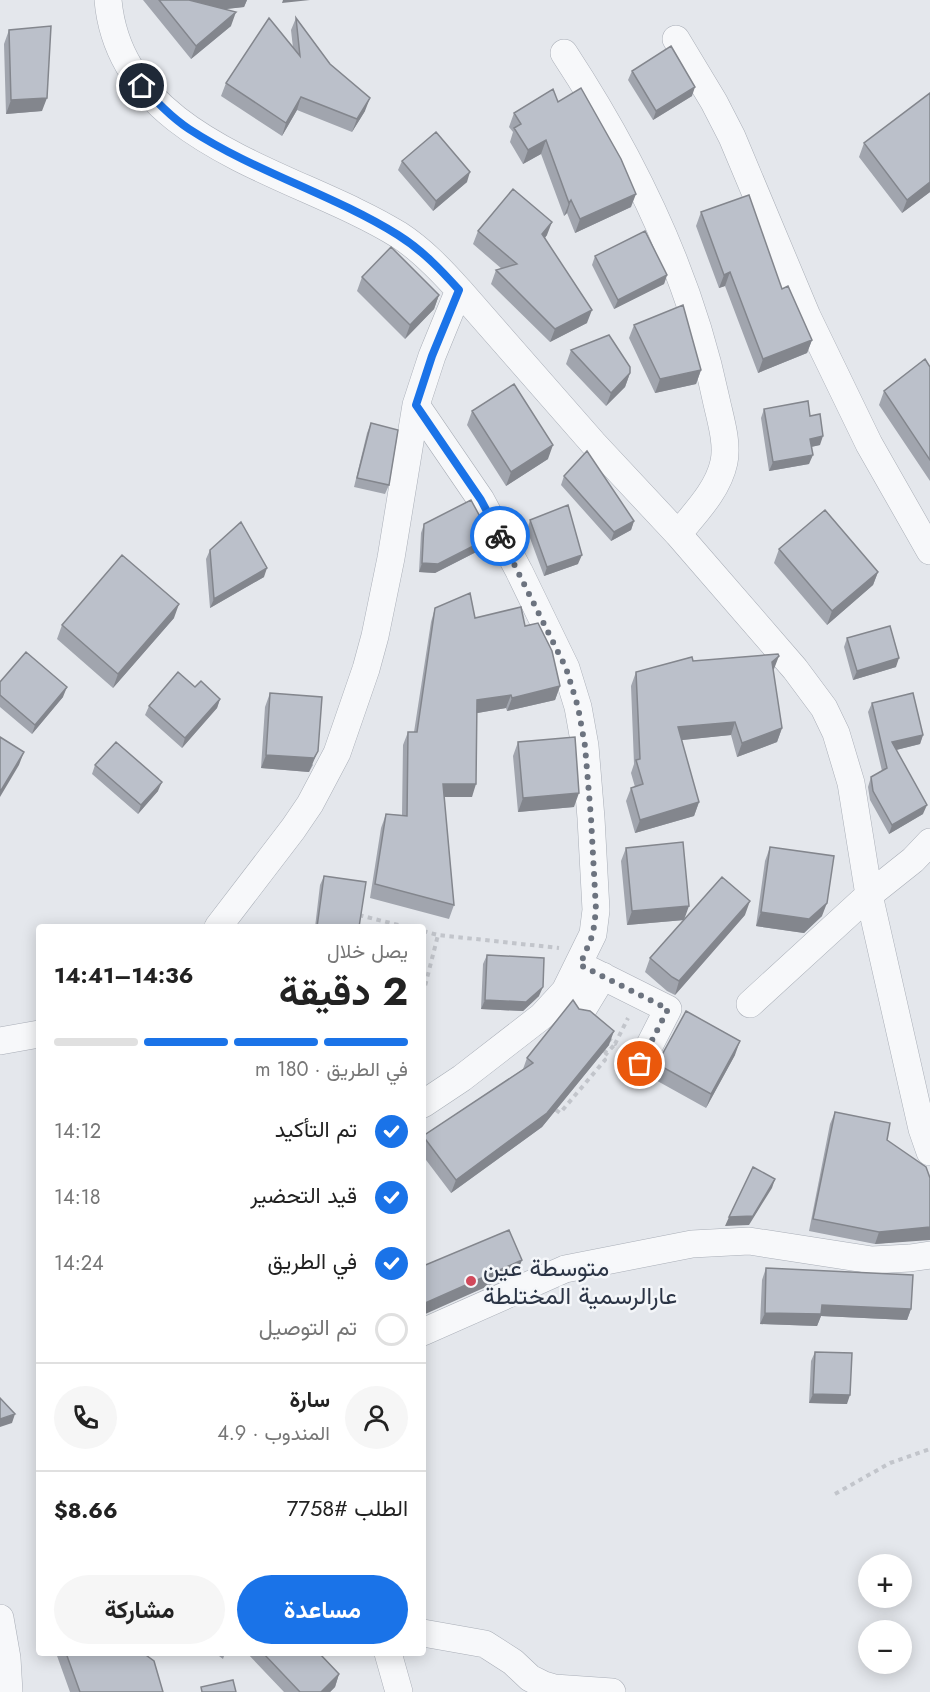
<!DOCTYPE html>
<html lang="ar">
<meta charset="utf-8">
<style>
body{margin:0;font-family:Jost,Vazirmatn,sans-serif;background:#f6f6f6;color:#222;direction:rtl;height:100vh;display:flex;flex-direction:column;font-size:22px;white-space:nowrap}
*{box-sizing:border-box;margin:0}
p{font-size:20px;color:#767676}
.icon{flex:none;width:33px;height:33px;fill:none;stroke:currentColor;stroke-width:2;stroke-linecap:round;stroke-linejoin:round}
.map{position:relative;flex:1;overflow:hidden;direction:ltr}
.panel{position:absolute;left:36px;top:924px;width:390px;height:732px;display:flex;flex-direction:column;background:#fff;border-radius:6px;box-shadow:0 3px 15px #0003;direction:rtl}
.panel>*{flex:none}
.tools{position:absolute;left:858px;top:1554px;display:grid;gap:12px}
.tools a{display:grid;place-items:center;width:54px;height:54px;border-radius:50%;background:#fff;box-shadow:0 3px 15px #0003;font-size:30px}
.pin{position:absolute;display:grid;place-items:center;width:51px;height:51px;color:#fff;margin:-26px;border:3px solid #fff;border-radius:50%;box-shadow:0 2px 6px #0007}
.courier{position:absolute;display:grid;place-items:center;width:60px;height:60px;margin:-30px;border:4px solid #1a73e8;border-radius:50%;background:#fff;color:#222;box-shadow:0 2px 8px #0007}
.head em{font-style:normal;font-weight:700}
.head div{display:flex;flex-direction:column-reverse}
.head{display:flex;align-items:center;justify-content:space-between;height:102px;padding:0 18px}
h1{font-size:39px;font-weight:700;line-height:45px}
.bar{display:grid;grid-template-columns:repeat(4,1fr);gap:9px 6px;align-content:center;height:72px;padding:0 18px}
.bar i{height:8px;border-radius:4px;background:#e0e0e0}
.bar .active{background:#1a73e8}
.bar p{grid-column:span 4}
.line{display:flex;align-items:center;gap:15px;padding:0 18px;border-top:2px solid #e0e0e0}
.line div{flex:1}
.round{display:grid;place-items:center;flex:none;width:63px;height:63px;border-radius:32px;background:#f6f6f6}
ol{padding:0 18px;list-style:none}
li{display:flex;align-items:center;gap:18px;height:66px}
li p{margin-inline-start:auto}
li .icon{padding:6px;border-radius:50%;background:#1a73e8;color:#fff;stroke-width:4}
li:last-child{color:#767676}
li i{width:33px;height:33px;border:3px solid #e0e0e0;border-radius:50%}
.button{display:flex;gap:12px;margin-top:auto;padding:12px 18px}
.button a{flex:1;height:69px;border-radius:36px;background:#1a73e8;color:#fff;font-size:24px;font-weight:700;line-height:69px;text-align:center}
.button a+a{background:#f6f6f6;color:#222}
.map>svg:first-child{display:block}
.lines{fill:none;stroke-linecap:round;stroke-linejoin:round}
.street-casing{stroke:#a9aeb7;stroke-width:28}
.path{stroke:#c2c5cb;stroke-width:4;stroke-dasharray:4.5 4.5;stroke-linecap:butt}
.street{stroke:#f7f8fa;stroke-width:27}
.wall{fill:#a1a5ae}
.shaded-wall{fill:#83868d}
.building{fill:#bbc0ca;stroke:#83868d;stroke-width:1.5}
.done{stroke:#6c737f;stroke-width:6;stroke-dasharray:0 10.8}
.route{stroke:#1a73e8;stroke-width:8}
.poi-dot{fill:#d1495b;stroke:#f4f6f9;stroke-width:2}
.labels{text-anchor:middle;dominant-baseline:central;stroke-width:5;stroke-linejoin:round;paint-order:stroke}
.poi-label{font-size:24px;fill:#2b3445;stroke:#f4f6f9;text-anchor:start}
</style>
<div class="map">
<svg width="930" height="1692" viewBox="0 0 930 1692">
<rect width="100%" height="100%" fill="#e4e7ec"/>
<g class="lines">
<defs>
<path id="street" d="M108 0C121 144 298 172 399 235 422 250 441 270 459 290L432 356 416 405 391 558 375 636 366 669 337 753 310 804 293 829 218 927
M676 39 714 102 732 137 807 316 869 444 930 551
M564 53C633 158 690 275 716 399 720 418 728 442 724 462 718 490 696 512 678 534
M459 290 593 443 678 534 795 669 824 708 836 733 851 783 869 895 922 1129 930 1152
M416 405 481 500 519 571 566 668 578 707 585 746 591 818 596 910 593 934 565 991 542 1016 462 1078 423 1104
M580 965 668 1009 640 1064
M750 1004 869 895 913 860 930 842
M583 1009 603 976
M0 1041 39 1034
M423 1332 565 1269 692 1244 749 1241 872 1260 910 1258 930 1255
M0 1618 7 1658 9 1692
M423 1633 485 1644 513 1662 530 1678 544 1685 554 1688 612 1692
M388 1653 399 1692"/>
</defs>
<use href="#street" class="street-casing"/>
<path class="path" d="M359 915 406 927
M423 931 438 935 559 948
M423 994 438 935
M608 1038 615 1044 628 1018
M604 1051 607 1053 615 1044
M556 1110 560 1113 605 1060 603 1058 607 1053
M835 1494 890 1463 930 1449"/>
<use href="#street" class="street"/>
</g>
<path class="wall" d="M143 0H247L244 7 224 9 231 26 191 59Z
M296 18 365 111 352 132 297 110 282 136 221 96 226 83 293 48 291 30Z
M9 30 42 111 6 114 4 44Z
M632 71 692 96 653 120 628 80Z
M558 102 631 207 575 233 567 213 564 216 541 154 523 164 510 142 513 132 509 127 514 113Z
M864 143 930 192 902 213 859 157Z
M402 161 467 182 433 211 398 170Z
M701 212 782 289 812 340 807 353 758 373 725 286 719 288 696 226Z
M478 231 547 235 545 238 587 323 550 342 491 284 496 270 502 269 473 244Z
M595 256 667 275 664 284 614 309 592 265Z
M362 277 439 295 434 309 405 339 357 291Z
M634 325 701 370 696 384 655 393 629 338Z
M571 350 630 373 625 387 606 406 566 364Z
M930 367V481L879 405 884 391Z
M764 409 810 416 820 445 811 447 809 464 769 471 761 418Z
M472 411 548 459 506 486 467 425Z
M371 423 389 485 385 494 354 487 367 433Z
M564 476 634 521 631 530 611 541 561 485Z
M530 520 578 564 544 576 527 530Z
M424 524 488 546 435 573 419 572 421 533Z
M779 549 878 572 873 585 827 625 774 563Z
M210 550 264 577 210 608 206 559Z
M435 608 475 618 525 626 560 686 555 700 507 711 506 708 477 713 472 797H444L454 905 449 919 370 898 381 828 386 814 402 815 403 745 408 732H414L431 622Z
M174 618 113 688 57 639 62 625Z
M847 638 896 667 853 680 844 647Z
M693 661 774 669 773 670 782 728 777 742 737 757 731 735 681 740 699 802 694 816 635 833 626 801 631 788 635 787 631 773 634 764 631 686 636 672Z
M0 682 63 697 32 734 0 707Z
M195 687 220 699 217 708 182 748 145 715 149 706Z
M270 693 313 765 309 772 261 768 265 707Z
M872 703 923 735 920 744 896 750 923 814 889 834 870 800 868 787 871 777 882 771 868 712Z
M518 742 574 807 518 812 513 756Z
M95 765 158 791 138 814 92 774Z
M770 847 822 916 804 933 756 926 765 861Z
M626 848 684 920 627 925 621 861Z
M324 876 359 927H315L320 885Z
M745 915 675 995 667 991 645 972 650 958Z
M487 955 539 996 523 1011 481 1009 483 964Z
M579 1009 609 1045 542 1127 451 1193 423 1156V1136L523 1069 527 1058Z
M735 1055 706 1108 652 1078 657 1064Z
M835 1112 887 1140 928 1239 875 1244 809 1231 830 1124Z
M766 1268 911 1309 907 1320 821 1316 817 1326 760 1324 762 1280Z
M815 1352 847 1404 809 1403 811 1361Z
M56 1653H143L163 1692H70Z
M215 1653H225L223 1659Z
M247 1653H319L339 1674 335 1687 330 1692H284Z"/>
<path class="shaded-wall" d="M189 0H247L244 7 184 14Z
M283 0H310L282 3Z
M236 12 231 26 191 59 196 46Z
M695 87 692 96 653 120 656 111Z
M301 97 297 110 282 136 286 123Z
M47 98 42 111 6 114 11 100Z
M370 98 365 111 352 132 357 119Z
M546 140 541 154 523 164 528 150Z
M470 172 467 182 433 211 436 201Z
M930 182V192L902 213 907 200Z
M636 194 631 207 575 233 580 219Z
M571 200 567 213 564 216 569 203Z
M552 222 547 235 537 247 542 234Z
M730 272 725 286 719 288 724 275Z
M667 275 664 284 614 309 618 300Z
M439 295 434 309 405 339 410 325Z
M592 310 587 323 550 342 555 329Z
M812 340 807 353 758 373 763 359Z
M701 370 696 384 655 393 660 379Z
M630 373 625 387 606 406 611 393Z
M823 436 820 445 806 448 810 439Z
M553 445 548 459 506 486 511 472Z
M813 455 809 464 769 471 773 462Z
M634 521 631 530 611 541 614 532Z
M491 537 488 546 435 573 419 572 422 563Z
M582 555 578 564 544 576 547 567Z
M267 568 264 577 210 608 214 599Z
M878 572 873 585 827 625 832 611Z
M179 604 174 618 113 688 118 674Z
M779 656 774 669 767 675 772 662Z
M899 658 896 667 853 680 857 671Z
M560 686 555 700 507 711 512 698Z
M67 687 63 697 32 734 35 725Z
M511 695 506 708 472 714 477 700Z
M220 699 217 708 182 748 185 738Z
M735 722 731 735 673 741 678 727Z
M782 728 777 742 737 757 742 743Z
M923 735 920 744 888 752 892 742Z
M318 751 309 772 261 768 266 755Z
M24 752 19 765 0 797V792Z
M162 782 158 791 138 814 141 805Z
M443 784H476L472 797H438Z
M579 793 574 807 518 812 523 798Z
M699 802 694 816 635 833 640 820Z
M927 805 923 814 889 834 892 825Z
M750 901 745 915 675 995 679 981Z
M827 903 822 916 804 933 756 926 761 912Z
M689 906 684 920 627 925 632 911Z
M543 987 539 996 523 1011 481 1009 485 1000Z
M614 1031 609 1045 542 1127 451 1193 456 1180Z
M740 1041 735 1055 706 1108 711 1094Z
M775 1179 772 1188 749 1225 725 1226 729 1217Z
M930 1227V1240L875 1244 879 1232Z
M522 1260 517 1273 423 1315V1304Z
M822 1305 911 1309 907 1320 821 1316 817 1326 760 1324 765 1313Z
M813 1394 850 1395 847 1404 809 1403Z
M15 1414 12 1423 0 1427V1419Z
M339 1674 335 1687 330 1692H321Z"/>
<path class="building" d="M159 0H193H189L236 12 196 46Z
M269 18 300 56 296 18 330 64 370 98 357 119 301 97 286 123 226 83Z
M51 26 47 98 11 100 9 30Z
M671 46 695 87 656 111 632 71Z
M581 88 621 159 636 194 580 219 571 200 569 203 546 140 528 150 514 128 521 124 514 113 553 89 558 102Z
M930 93V182L907 200 864 143Z
M436 132 470 172 436 201 402 161Z
M513 189 552 222 542 234 592 310 555 329 496 270 517 264 478 231Z
M749 195 782 289 788 286 812 340 763 359 730 272 724 275 701 212Z
M645 231 667 275 618 300 595 256Z
M391 247 439 295 410 325 362 277Z
M683 305 701 370 660 379 634 325Z
M609 335 630 367V373L611 393 571 350Z
M925 359 930 367V460L884 391Z
M514 384 553 445 511 472 472 411Z
M808 401 810 416 820 414 823 436 810 439 813 455 773 462 764 409Z
M371 423 398 430 389 485 357 478Z
M587 451 634 521 614 532 564 476Z
M471 500 491 537 438 564 422 563 424 524Z
M568 505 582 555 547 567 530 520Z
M825 510 878 572 832 611 779 549Z
M241 522 267 568 214 599 210 550Z
M122 555 179 604 118 674 62 625Z
M470 593 475 618 521 607 525 626 538 623 552 651 560 686 512 698 511 695 477 700 476 784H443L454 905 375 884 386 814 407 816 408 732H417L435 608Z
M890 626 899 658 857 671 847 638Z
M26 652 67 687 35 725 0 695V682Z
M778 654 779 656 772 662 782 728 742 743 735 722 678 727 699 802 640 820 631 788 643 784 636 760 640 759 636 672 692 657 693 661Z
M178 672 195 687 201 681 220 699 185 738 149 706Z
M270 693 322 697 318 751 314 758 266 755Z
M913 693 923 735 892 742 927 805 892 825 873 791 871 777 887 768 872 703Z
M0 737 24 752 0 792Z
M575 737 579 793 523 798 518 742Z
M116 742 162 782 141 805 95 765Z
M683 842 689 906 632 911 626 848Z
M770 847 834 856 827 903 809 919 761 912Z
M324 876 366 882 359 927H317Z
M722 877 750 901 679 981 672 977 650 958Z
M487 955 544 958 543 987 526 1002 485 1000Z
M573 1000 579 1009 590 1011 614 1031 547 1113 456 1180 423 1136 533 1063 527 1058Z
M686 1011 740 1041 711 1094 657 1064Z
M835 1112 890 1123 887 1140 926 1167 930 1178V1227L879 1232 813 1219Z
M753 1167 775 1179 753 1216 729 1217Z
M509 1230 522 1260 423 1304V1266Z
M766 1268 913 1275 911 1309 822 1305 821 1314 765 1313Z
M815 1352 852 1353 850 1395 813 1394Z
M0 1398 15 1414 0 1419Z
M66 1653H143L154 1661 163 1692H80Z
M263 1653H319L339 1674 321 1692H300Z
M233 1680 236 1692H202L201 1687Z"/>
<g class="lines">
<path class="done" d="M500 536 566 668 578 707 585 746 591 818 596 910 593 934 580 965 668 1009 640 1064"/>
<path class="route" d="M142 86C156 101 171 117 189 129 255 172 332 194 398 235 422 250 441 270 459 290L432 356 416 405 481 500 500 536"/>
</g>
<circle class="poi-dot" cx="471" cy="1281" r="6"/>
<g class="labels">
<g class="poi-label">
<text x="483" y="1267">متوسطة عين<tspan x="483" dy="28">عارالرسمية المختلطة</tspan></text>
</g>
</g>
</svg>
<div class="tools">
<a>+</a>
<a>−</a>
</div>
<div class="pin" style="left:640px;top:1064px;background:#ea580c"><svg class="icon" aria-label="bag" viewBox="0 0 24 24"><path d="M5 8h14l-1 12H6zM9 8a3 3 0 0 1 6 0"/></svg></div>
<div class="pin" style="left:142px;top:86px;background:#1f2937"><svg class="icon" aria-label="home" viewBox="0 0 24 24"><path d="M3 11l9-7 9 7M6 9v11h12V9"/></svg></div>
<div class="courier" style="left:500px;top:536px"><svg class="icon" aria-label="bike" viewBox="0 0 24 24"><circle cx="6" cy="16" r="4"/><circle cx="18" cy="16" r="4"/><path d="M6 16l4-8h5l3 8M10 8l3 8H6M13 5h3"/></svg></div>
<section class="panel">
<div class="head"><div><h1>2 دقيقة</h1><p>يصل خلال</p></div><em>14:36–14:41</em></div>
<div class="bar"><i class="active"></i><i class="active"></i><i class="active"></i><i></i><p>في الطريق · 180 m</p></div>
<ol>
<li><svg class="icon" aria-label="check" viewBox="0 0 24 24"><path d="M5 12l5 5 9-10"/></svg>تم التأكيد<p>14:12</p></li>
<li><svg class="icon" aria-label="check" viewBox="0 0 24 24"><path d="M5 12l5 5 9-10"/></svg>قيد التحضير<p>14:18</p></li>
<li><svg class="icon" aria-label="check" viewBox="0 0 24 24"><path d="M5 12l5 5 9-10"/></svg>في الطريق<p>14:24</p></li>
<li><i></i>تم التوصيل</li>
</ol>
<div class="line" style="height:108px"><a class="round"><svg class="icon" aria-label="person" viewBox="0 0 24 24"><circle cx="12" cy="8" r="4"/><path d="M4 21q1-7 8-7t8 7"/></svg></a><div><b>سارة</b><p>المندوب · 4.9</p></div><a class="round"><svg class="icon" aria-label="phone" viewBox="0 0 24 24"><path d="M5 4h4l2 5-3 2q2 4 5 5l2-3 5 2v4C11 20 4 13 5 4z"/></svg></a></div>
<div class="line" style="height:78px"><div>الطلب #7758</div><b>$8.66</b></div>
<div class="button"><a>مساعدة</a><a>مشاركة</a></div>
</section>
</div>
